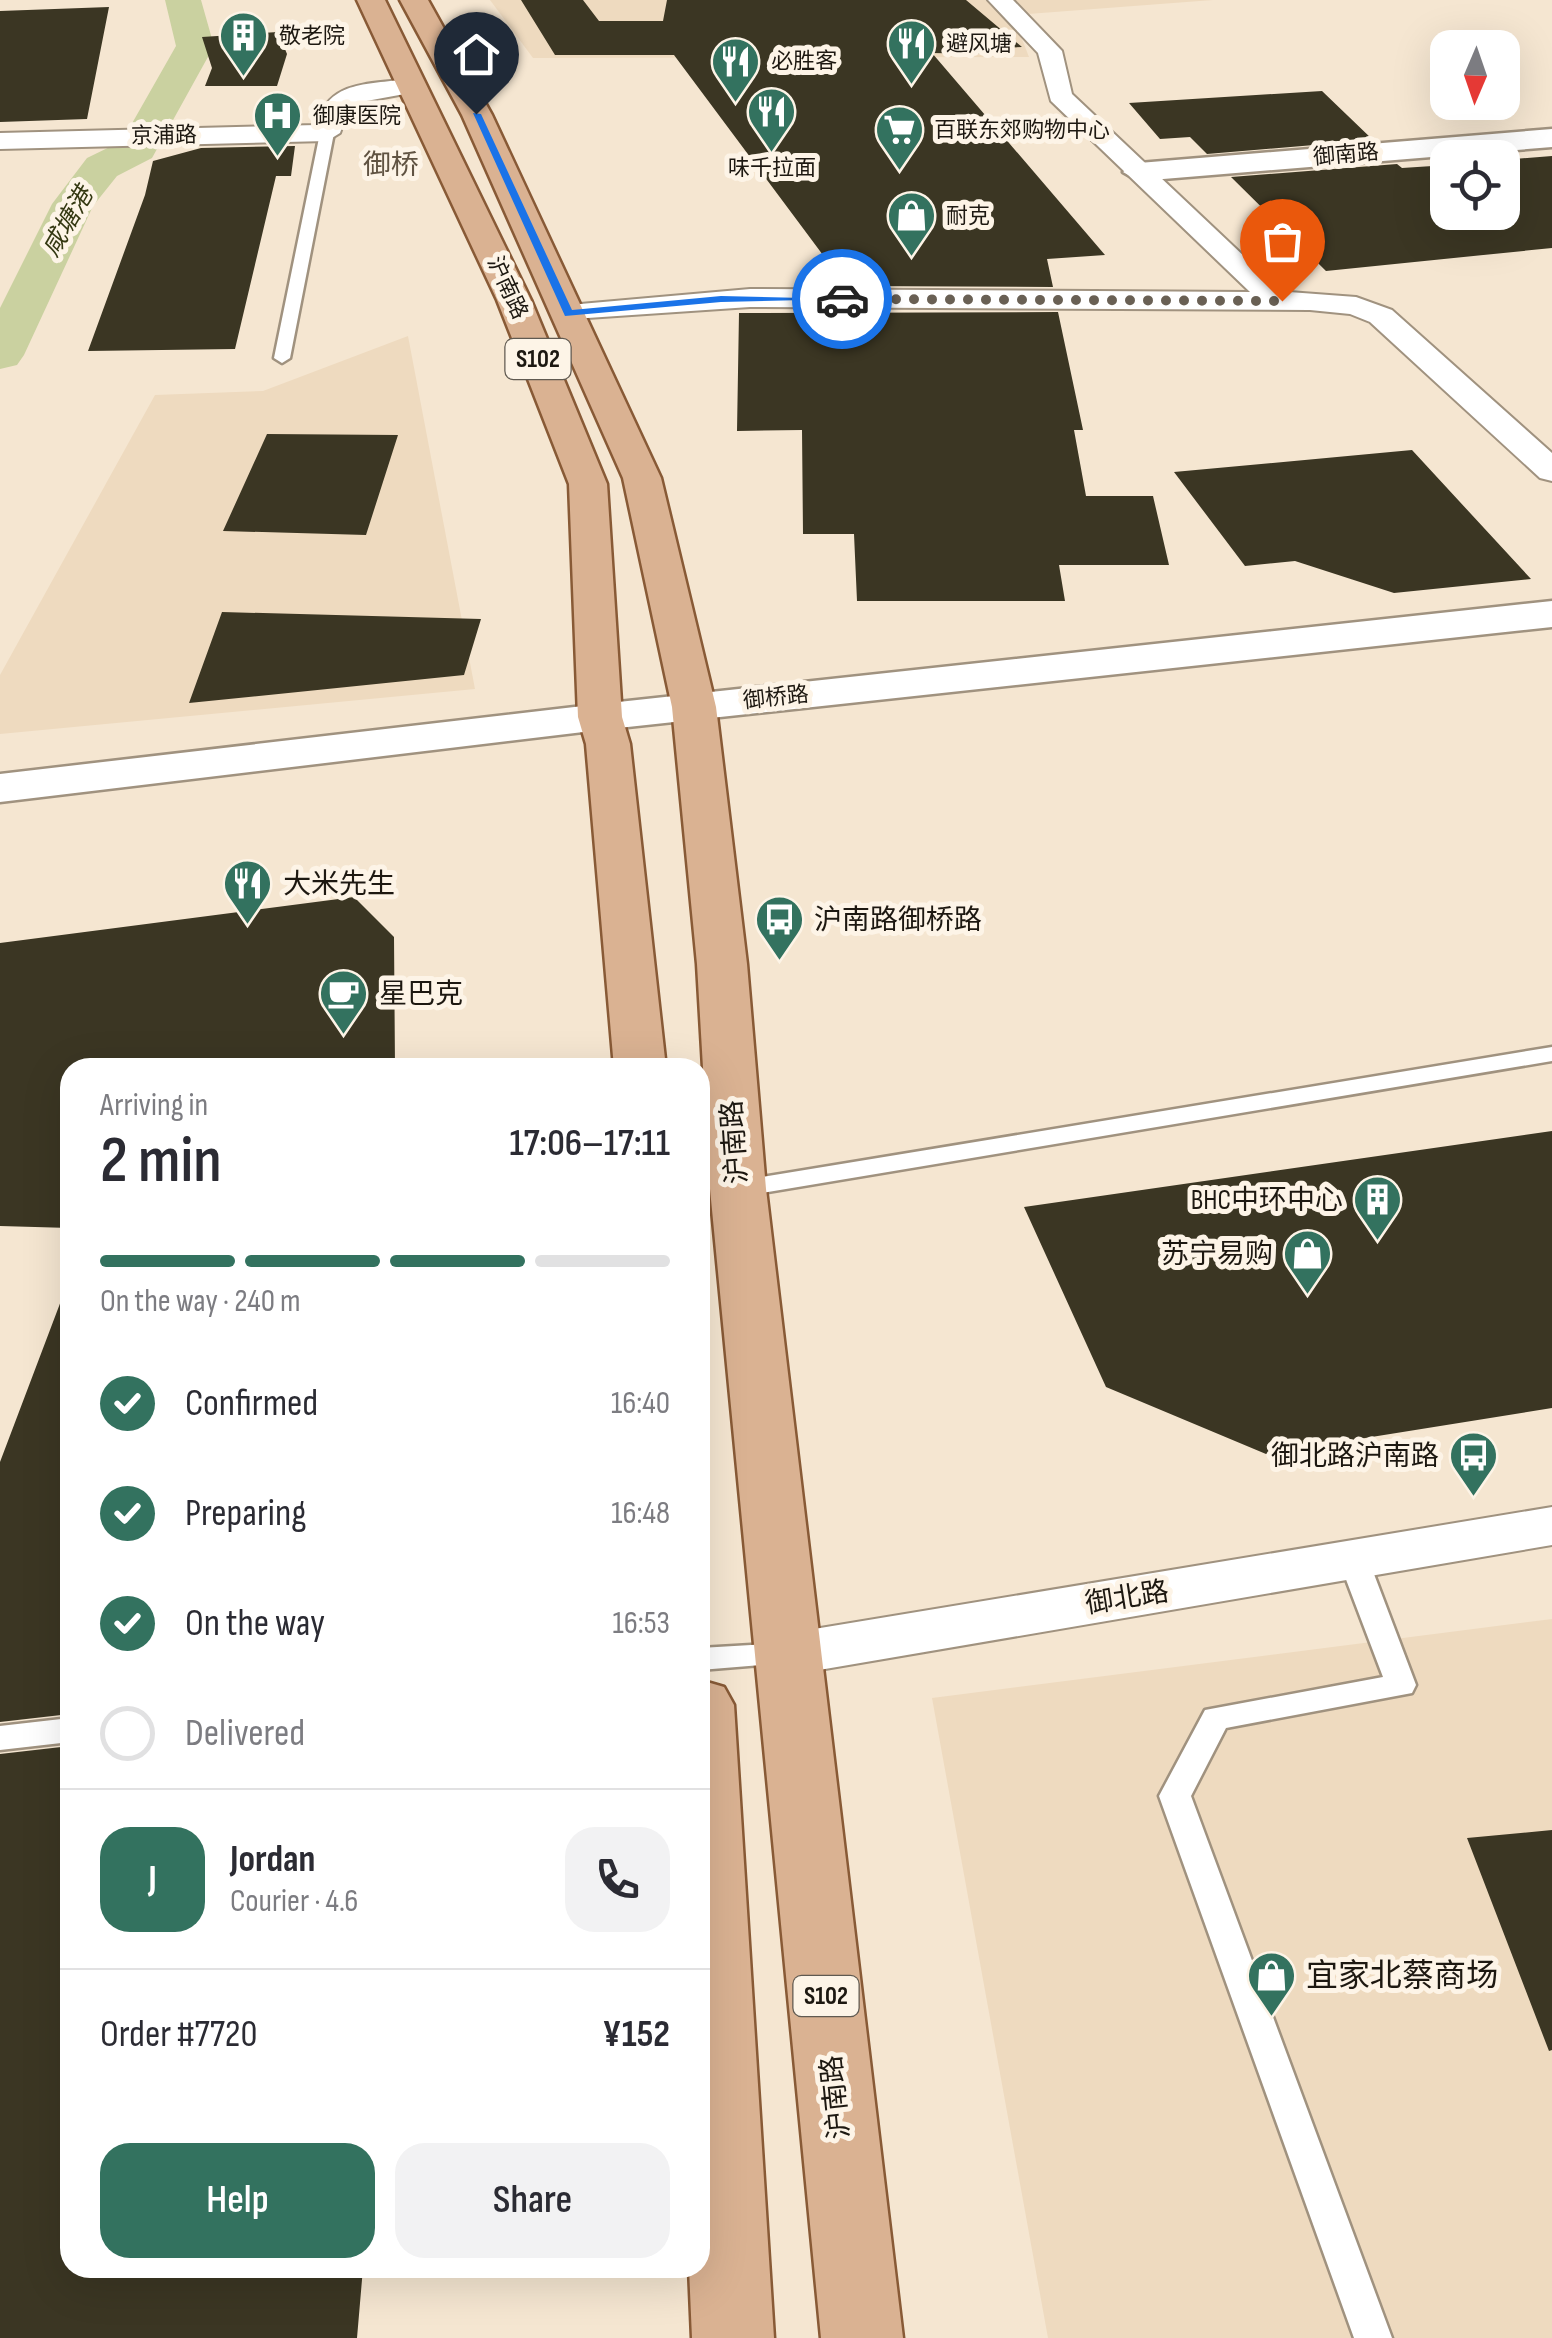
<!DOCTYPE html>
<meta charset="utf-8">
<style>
body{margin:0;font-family:"Sofia Sans Condensed","Noto Sans SC",sans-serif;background:#f2f2f3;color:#2b2b33;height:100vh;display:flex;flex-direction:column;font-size:38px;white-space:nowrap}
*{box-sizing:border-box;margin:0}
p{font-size:32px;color:#7c7c81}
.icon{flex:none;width:55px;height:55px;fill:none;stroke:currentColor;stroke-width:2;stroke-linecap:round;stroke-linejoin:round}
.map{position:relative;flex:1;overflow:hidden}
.side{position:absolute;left:60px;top:1058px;width:650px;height:1220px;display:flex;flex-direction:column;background:#fff;border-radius:30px;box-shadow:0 10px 40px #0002}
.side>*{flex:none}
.needle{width:65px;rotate:182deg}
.fabs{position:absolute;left:1430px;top:30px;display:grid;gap:20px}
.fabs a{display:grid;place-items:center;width:90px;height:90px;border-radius:20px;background:#fff;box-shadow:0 10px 40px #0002;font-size:50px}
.pin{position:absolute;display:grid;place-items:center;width:85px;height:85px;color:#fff;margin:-102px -42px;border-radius:50% 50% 50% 0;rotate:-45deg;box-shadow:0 0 10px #0007}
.pin .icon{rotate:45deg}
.courier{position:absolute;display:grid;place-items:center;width:100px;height:100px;margin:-50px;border:8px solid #1a73e8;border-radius:50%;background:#fff;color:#222;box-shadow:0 2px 12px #0007}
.overview em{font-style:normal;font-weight:600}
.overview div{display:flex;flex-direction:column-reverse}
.overview{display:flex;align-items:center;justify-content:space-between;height:170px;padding:0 40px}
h1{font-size:65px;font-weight:600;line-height:75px}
.bar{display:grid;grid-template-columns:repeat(4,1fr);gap:15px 10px;align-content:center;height:120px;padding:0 40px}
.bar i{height:12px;border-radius:8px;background:#e1e1e2}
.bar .current{background:#33725f}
.bar p{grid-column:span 4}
.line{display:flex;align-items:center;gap:25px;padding:0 40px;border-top:2px solid #e1e1e2}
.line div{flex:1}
.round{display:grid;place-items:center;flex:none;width:105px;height:105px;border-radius:30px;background:#f2f2f3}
ol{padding:0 40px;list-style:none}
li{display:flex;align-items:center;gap:30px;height:110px}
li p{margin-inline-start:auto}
li .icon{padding:10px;border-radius:50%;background:#33725f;color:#fff;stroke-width:4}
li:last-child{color:#7c7c81}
li i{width:55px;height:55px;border:5px solid #e1e1e2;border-radius:50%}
.primary-button{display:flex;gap:20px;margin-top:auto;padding:20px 40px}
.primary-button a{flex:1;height:115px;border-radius:30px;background:#33725f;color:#fff;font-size:40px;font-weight:600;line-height:115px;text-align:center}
.primary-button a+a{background:#f2f2f3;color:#2b2b33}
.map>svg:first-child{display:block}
.built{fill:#eedabf}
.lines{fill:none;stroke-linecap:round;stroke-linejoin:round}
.river{fill:#cad1a0;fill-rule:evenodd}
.building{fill:#3b3623}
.lane-casing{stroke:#a0927f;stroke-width:5}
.street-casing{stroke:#a0927f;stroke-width:4}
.secondary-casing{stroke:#a0927f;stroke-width:5}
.primary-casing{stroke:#885a36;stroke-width:5}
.lane{fill:#fff;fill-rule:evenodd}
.street{fill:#fff;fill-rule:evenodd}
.secondary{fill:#fff;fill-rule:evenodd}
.primary{fill:#dab292;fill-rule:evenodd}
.route{fill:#1a73e8}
.done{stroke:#696054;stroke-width:10;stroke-dasharray:0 18}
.labels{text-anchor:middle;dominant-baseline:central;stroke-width:10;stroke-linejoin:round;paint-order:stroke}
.far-poi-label{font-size:22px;fill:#1d1811;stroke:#fdf4e7;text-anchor:start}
.far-street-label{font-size:22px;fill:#1d1811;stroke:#fdf4e7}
.far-water-label{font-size:25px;font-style:italic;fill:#343812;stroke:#fdf4e7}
.shield{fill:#fdf4e7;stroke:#605a51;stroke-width:2.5}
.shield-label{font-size:25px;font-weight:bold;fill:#1d1811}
.far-quarter-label{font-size:28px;fill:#605342;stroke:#fdf4e7}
.poi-label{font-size:28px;fill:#1d1811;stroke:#fdf4e7;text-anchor:start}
.street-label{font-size:28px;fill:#1d1811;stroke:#fdf4e7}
.near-poi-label{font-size:32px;fill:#1d1811;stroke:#fdf4e7;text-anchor:start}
</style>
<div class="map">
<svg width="1552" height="2338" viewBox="0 0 1552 2338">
<rect width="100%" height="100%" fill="#f5e6d1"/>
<path class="built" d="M490 0H986L1018 29 1029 57 533 58Z
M1013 0H1213L1028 14Z
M408 336 475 689 0 734V675L155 395 263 391Z
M1552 1619V2338H1048L932 1698Z"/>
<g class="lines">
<path class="river" d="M165 0H201L214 46 152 158 117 176 93 206 24 355 17 365 0 369V308L52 204 87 158 122 141 176 46Z"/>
</g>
<path class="building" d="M521 0H583L599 21H663L667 0H966L1022 47 979 49 984 54 932 53 1105 255 1047 259 1053 287 846 286 674 55H555Z
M109 7 87 119 0 122V11Z
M278 32 287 54 277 86H205L212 68 202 37Z
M1322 91 1373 140 1207 154 1190 137 1160 139 1129 103Z
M295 146 291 176H276L235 349 88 351 145 195 153 161 201 148Z
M1552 156V248L1326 271 1231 177 1397 164 1402 168 1448 165V212H1502V160Z
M1058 312 1083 430H1074L1086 496H1153L1169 565H1059L1065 601H857L854 534H803L802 430 737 431 739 313Z
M267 434 398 435 366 535 223 531Z
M1412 450 1531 579 1394 593 1295 561 1245 566 1174 472Z
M222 612 481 619 464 675 189 703Z
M354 897 394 937 395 1068H70V1228L0 1226V943Z
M1552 1131V1408L1266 1454 1106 1387 1024 1207Z
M67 1285 70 1714 0 1722V1462Z
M70 1746V2268H363L357 2338H0V1754Z
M1552 1830V2050L1549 2051 1467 1838Z"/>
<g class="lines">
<defs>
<path id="lane" d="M327 129 334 133 290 358 282 363 274 358 320 133Z
M1552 1047V1061L738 1197 725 1189 738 1181Z
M1354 1551 1364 1554 1369 1561 1416 1685 1412 1693 1226 1728 1191 1796 1392 2338H1354L1159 1796 1205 1710 1383 1677 1339 1561 1344 1554Z
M785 1643 796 1646 800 1654 796 1662 700 1670V1648Z
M70 1718V1742L0 1750V1726Z"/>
<path id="street" d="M988 0H1013L1062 51 1072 94 1265 276 1289 292 1356 297 1392 310 1552 453V481L1540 478 1370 322 1350 314 1310 310 750 307 558 320 554 314 558 308 569 305 750 289 1250 292 1051 101 1038 53Z
M412 78 425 86 421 91 350 104 340 133 327 141 0 149V133L316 125C330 78 369 86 412 78Z
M1552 1507V1545L790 1675 770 1669 761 1654 770 1639 790 1633Z"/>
<path id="secondary" d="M1552 129V147L1139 181 1123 172 1139 163Z
M1552 601V627L600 730 0 802V774L600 704Z"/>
<path id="primary" d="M357 0H385L531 300 607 484 622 717 630 744 666 1068H614L586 744 578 717 569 484 497 300Z
M400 0H428L492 115 661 478 716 707 747 964 766 1189 903 2338H821L710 1189 697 964 672 707 623 478 462 115Z
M700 1680 724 1687 734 1705 774 2338H692L689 2268H700Z"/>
</defs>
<use href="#lane" class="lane-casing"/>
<use href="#street" class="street-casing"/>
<use href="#secondary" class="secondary-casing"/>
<use href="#primary" class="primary-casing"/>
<use href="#lane" class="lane"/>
<use href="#street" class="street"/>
<use href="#secondary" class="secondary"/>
<use href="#primary" class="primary"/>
</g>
<path class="route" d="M473 113 481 114 572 310 721 296 847 299 721 302 565 316Z"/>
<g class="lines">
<path class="done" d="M842 299 1282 301"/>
</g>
<defs>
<symbol id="building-pin" viewBox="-11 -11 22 30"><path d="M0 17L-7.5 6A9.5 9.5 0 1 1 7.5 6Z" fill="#33725f" stroke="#fdf4e7"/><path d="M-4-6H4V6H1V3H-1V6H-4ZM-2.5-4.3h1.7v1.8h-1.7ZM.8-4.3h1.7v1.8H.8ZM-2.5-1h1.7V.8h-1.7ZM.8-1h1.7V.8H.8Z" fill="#fff"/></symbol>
<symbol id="restaurant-pin" viewBox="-11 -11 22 30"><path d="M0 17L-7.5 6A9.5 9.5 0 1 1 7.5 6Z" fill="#33725f" stroke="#fdf4e7"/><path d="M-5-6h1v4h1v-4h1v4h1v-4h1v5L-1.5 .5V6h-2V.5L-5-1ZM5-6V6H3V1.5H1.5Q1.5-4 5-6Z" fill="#fff"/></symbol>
<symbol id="hospital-pin" viewBox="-11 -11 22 30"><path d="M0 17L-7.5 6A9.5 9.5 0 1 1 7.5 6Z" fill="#33725f" stroke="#fdf4e7"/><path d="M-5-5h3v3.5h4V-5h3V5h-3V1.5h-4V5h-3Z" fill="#fff"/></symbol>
<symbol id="supermarket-pin" viewBox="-11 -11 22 30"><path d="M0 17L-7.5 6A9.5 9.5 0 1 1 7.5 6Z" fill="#33725f" stroke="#fdf4e7"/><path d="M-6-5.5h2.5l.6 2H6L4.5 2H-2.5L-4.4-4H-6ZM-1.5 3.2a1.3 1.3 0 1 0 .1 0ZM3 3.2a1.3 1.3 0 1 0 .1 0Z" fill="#fff"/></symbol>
<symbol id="shop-pin" viewBox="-11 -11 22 30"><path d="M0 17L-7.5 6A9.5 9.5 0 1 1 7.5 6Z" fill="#33725f" stroke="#fdf4e7"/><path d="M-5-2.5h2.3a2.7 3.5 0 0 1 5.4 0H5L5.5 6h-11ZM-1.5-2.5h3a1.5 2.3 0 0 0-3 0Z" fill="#fff"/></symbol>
<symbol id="bus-pin" viewBox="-11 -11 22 30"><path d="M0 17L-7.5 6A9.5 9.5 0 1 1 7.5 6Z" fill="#33725f" stroke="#fdf4e7"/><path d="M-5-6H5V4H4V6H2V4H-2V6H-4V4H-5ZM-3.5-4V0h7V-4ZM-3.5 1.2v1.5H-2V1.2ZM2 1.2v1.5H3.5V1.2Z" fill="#fff"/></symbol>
<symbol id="cafe-pin" viewBox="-11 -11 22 30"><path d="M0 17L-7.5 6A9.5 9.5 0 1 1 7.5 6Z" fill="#33725f" stroke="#fdf4e7"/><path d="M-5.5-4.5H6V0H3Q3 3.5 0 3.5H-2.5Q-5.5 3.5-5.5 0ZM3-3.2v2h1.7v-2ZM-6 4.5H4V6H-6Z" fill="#fff"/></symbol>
</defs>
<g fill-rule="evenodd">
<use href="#building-pin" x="216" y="8" width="55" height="75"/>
<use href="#restaurant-pin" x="884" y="16" width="55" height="75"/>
<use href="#restaurant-pin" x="708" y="34" width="55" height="75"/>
<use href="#restaurant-pin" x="744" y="84" width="55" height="75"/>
<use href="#hospital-pin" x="250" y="88" width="55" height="75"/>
<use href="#supermarket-pin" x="872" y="102" width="55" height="75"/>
<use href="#shop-pin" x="884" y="188" width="55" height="75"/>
<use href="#restaurant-pin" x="220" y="856" width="55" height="75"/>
<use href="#bus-pin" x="752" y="892" width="55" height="75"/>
<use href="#cafe-pin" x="316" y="966" width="55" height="75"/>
<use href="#building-pin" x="1350" y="1172" width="55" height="75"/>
<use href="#shop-pin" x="1280" y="1226" width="55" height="75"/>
<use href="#bus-pin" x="1446" y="1428" width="55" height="75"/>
<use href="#shop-pin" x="1244" y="1948" width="55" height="75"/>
</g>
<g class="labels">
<g class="far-poi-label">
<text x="279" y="36">敬老院</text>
<text x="946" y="44">避风塘</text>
<text x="771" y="61">必胜客</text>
<text x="313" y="116">御康医院</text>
<text x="934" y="130">百联东郊购物中心</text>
<text x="772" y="168" text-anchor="middle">味千拉面</text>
<text x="946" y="216">耐克</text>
</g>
<g class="far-street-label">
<text transform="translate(164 136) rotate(-1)">京浦路</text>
<text transform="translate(1346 155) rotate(-5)">御南路</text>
<text transform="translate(507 288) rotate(65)">沪南路</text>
<text transform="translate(776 698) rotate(-6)">御桥路</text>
</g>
<g class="far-water-label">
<text transform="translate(68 222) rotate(-60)">咸塘港</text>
</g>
<g class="shield">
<rect x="505.5" y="339" width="65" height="40" rx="8"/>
<rect x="793.5" y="1976" width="65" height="40" rx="8"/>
</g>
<g class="shield-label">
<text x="538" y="359">S102</text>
<text x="826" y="1996">S102</text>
</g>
<g class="far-quarter-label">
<text x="391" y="165">御桥</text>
</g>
<g class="poi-label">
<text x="283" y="884">大米先生</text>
<text x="814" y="920">沪南路御桥路</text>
<text x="379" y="994">星巴克</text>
<text x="1343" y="1200" text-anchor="end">BHC中环中心</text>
<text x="1273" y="1254" text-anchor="end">苏宁易购</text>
<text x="1439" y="1456" text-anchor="end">御北路沪南路</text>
</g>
<g class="street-label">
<text transform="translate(735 1142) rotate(-94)">沪南路</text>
<text transform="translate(1127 1598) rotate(-9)">御北路</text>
<text transform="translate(836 2097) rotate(-96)">沪南路</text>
</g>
<g class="near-poi-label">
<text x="1306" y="1976">宜家北蔡商场</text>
</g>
</g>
</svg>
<div class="fabs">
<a><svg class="needle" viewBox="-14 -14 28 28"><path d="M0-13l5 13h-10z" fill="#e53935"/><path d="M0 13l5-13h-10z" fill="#7c7c81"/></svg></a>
<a><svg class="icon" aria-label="locate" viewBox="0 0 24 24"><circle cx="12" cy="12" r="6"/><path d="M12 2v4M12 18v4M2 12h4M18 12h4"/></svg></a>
</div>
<div class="pin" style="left:1282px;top:301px;background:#ea580c"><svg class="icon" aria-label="bag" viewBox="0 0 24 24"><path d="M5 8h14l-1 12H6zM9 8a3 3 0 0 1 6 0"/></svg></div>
<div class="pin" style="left:476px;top:114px;background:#1f2937"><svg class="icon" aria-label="home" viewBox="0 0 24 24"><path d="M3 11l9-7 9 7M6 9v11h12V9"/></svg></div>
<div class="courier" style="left:842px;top:299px"><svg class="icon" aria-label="car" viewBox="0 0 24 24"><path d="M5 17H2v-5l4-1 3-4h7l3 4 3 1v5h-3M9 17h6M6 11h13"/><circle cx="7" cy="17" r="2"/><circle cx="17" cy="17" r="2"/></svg></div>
<section class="side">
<div class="overview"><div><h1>2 min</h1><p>Arriving in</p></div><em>17:06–17:11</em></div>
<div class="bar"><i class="current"></i><i class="current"></i><i class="current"></i><i></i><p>On the way · 240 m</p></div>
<ol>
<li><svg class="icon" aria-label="check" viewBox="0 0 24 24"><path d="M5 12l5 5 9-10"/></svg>Confirmed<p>16:40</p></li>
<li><svg class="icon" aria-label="check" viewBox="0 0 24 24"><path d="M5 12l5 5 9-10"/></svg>Preparing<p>16:48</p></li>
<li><svg class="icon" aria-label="check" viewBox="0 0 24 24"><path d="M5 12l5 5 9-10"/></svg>On the way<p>16:53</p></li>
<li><i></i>Delivered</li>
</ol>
<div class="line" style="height:180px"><b class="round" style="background:#33725f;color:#fff">J</b><div><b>Jordan</b><p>Courier · 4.6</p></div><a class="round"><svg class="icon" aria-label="phone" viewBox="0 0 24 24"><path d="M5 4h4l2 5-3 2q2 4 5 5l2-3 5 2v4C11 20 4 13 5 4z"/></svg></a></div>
<div class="line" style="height:130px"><div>Order #7720</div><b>¥152</b></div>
<div class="primary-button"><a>Help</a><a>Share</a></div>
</section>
</div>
